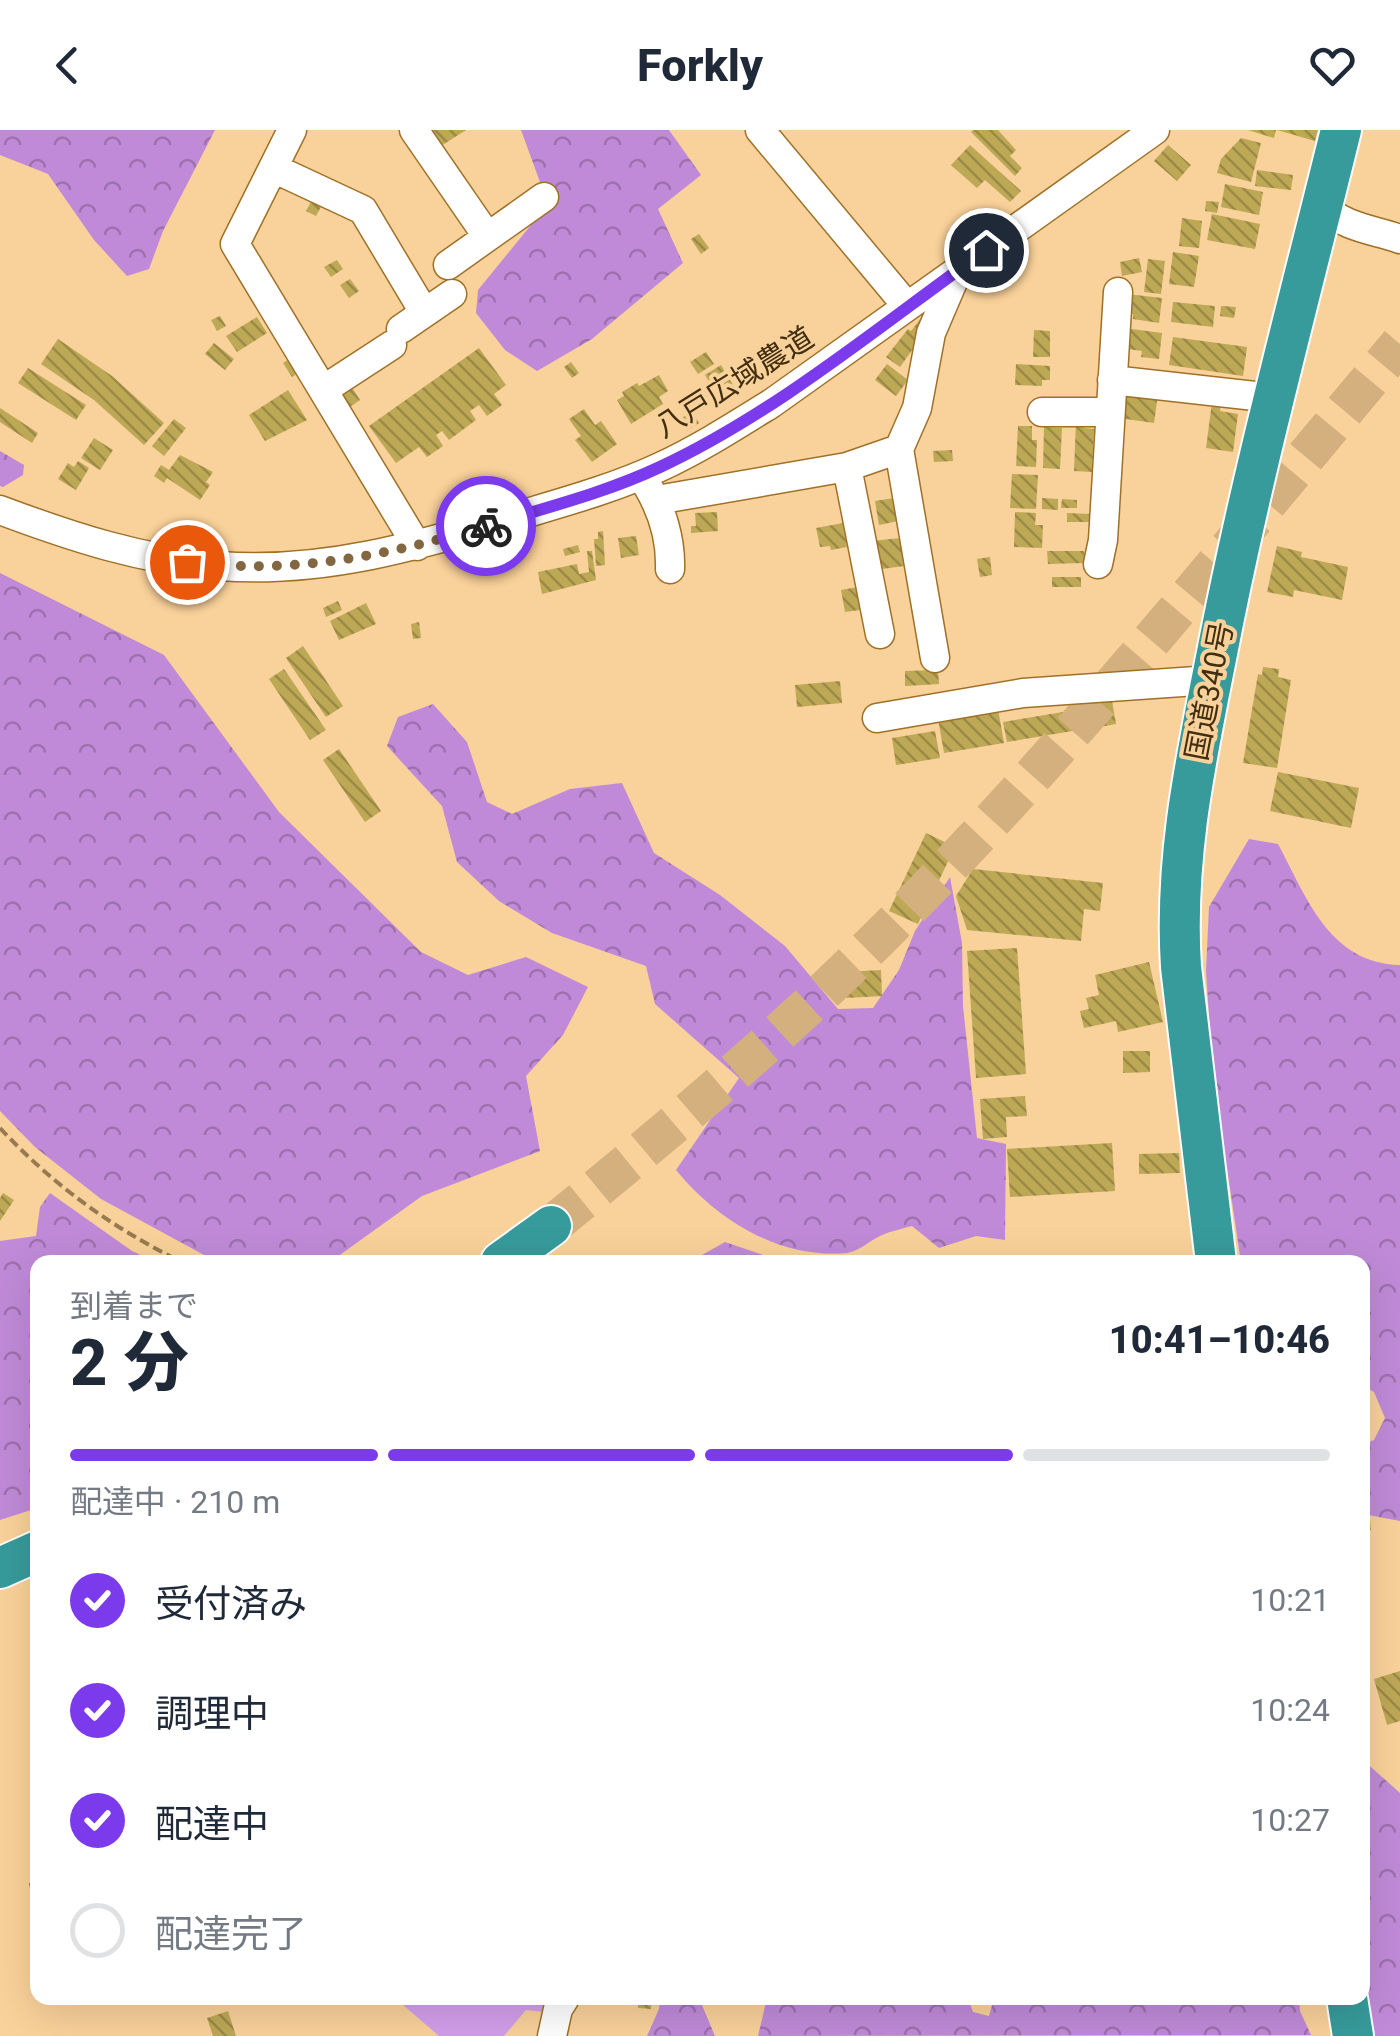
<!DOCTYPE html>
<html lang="ja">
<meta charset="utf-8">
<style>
body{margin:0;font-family:Roboto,"Noto Sans JP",sans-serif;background:#f6f6f7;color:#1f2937;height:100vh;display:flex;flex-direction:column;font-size:38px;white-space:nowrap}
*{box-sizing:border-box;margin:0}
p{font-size:32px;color:#747a83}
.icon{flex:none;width:55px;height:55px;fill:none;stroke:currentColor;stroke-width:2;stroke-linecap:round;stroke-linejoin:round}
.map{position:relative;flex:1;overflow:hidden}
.side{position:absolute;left:30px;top:1125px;width:1340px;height:750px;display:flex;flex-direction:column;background:#fff;border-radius:20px;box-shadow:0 10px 40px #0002}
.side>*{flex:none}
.pin{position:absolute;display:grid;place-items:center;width:85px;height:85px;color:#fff;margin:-42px;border:5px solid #fff;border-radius:50%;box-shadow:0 2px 10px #0007}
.courier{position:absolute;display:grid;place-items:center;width:100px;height:100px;margin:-50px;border:8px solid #7c3aed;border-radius:50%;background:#fff;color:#222;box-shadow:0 2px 12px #0007}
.headline em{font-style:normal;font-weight:800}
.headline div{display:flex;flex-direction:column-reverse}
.headline{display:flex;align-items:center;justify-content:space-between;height:170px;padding:0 40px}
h1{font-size:65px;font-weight:800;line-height:75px}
.bar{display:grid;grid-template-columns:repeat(4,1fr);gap:15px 10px;align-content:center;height:120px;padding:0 40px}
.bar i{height:12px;border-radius:8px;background:#e0e1e3}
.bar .active{background:#7c3aed}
.bar p{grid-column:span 4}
ol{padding:0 40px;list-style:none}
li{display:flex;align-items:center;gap:30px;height:110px}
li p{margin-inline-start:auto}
li .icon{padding:10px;border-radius:50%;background:#7c3aed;color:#fff;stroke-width:4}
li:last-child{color:#747a83}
li i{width:55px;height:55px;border:5px solid #e0e1e3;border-radius:50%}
header{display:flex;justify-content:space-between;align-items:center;height:130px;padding:0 40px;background:#fff;font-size:45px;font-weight:800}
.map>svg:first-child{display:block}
.grass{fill:#d39eeb}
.forest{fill:url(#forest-crowns)}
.building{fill:url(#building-back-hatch)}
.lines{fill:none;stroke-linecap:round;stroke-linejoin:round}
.highway-tunnel{stroke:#d4b07e;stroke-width:40;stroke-dasharray:40 20;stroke-linecap:butt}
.minor-casing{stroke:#9f7128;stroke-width:31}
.highway-casing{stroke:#fff;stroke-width:44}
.path{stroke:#977a50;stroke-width:4;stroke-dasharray:10 5;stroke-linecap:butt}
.minor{stroke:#fff;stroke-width:28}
.highway{stroke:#379b9b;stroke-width:40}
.done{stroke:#826740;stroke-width:10;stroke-dasharray:0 18}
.route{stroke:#7c3aed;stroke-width:12}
.labels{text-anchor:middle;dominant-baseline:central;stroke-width:8;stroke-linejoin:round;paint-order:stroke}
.street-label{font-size:30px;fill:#422e10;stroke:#f9d19a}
</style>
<header><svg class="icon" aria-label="back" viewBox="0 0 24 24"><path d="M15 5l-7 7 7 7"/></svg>Forkly<svg class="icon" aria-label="heart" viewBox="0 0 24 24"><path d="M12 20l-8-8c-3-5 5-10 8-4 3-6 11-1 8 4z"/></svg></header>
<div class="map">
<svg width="1400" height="1906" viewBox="0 0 1400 1906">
<defs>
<pattern id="forest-crowns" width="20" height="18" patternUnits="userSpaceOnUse" patternTransform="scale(2.5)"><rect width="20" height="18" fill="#c08ad8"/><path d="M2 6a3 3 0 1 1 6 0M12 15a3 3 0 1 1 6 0" fill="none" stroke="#9e71ae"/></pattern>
<pattern id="building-back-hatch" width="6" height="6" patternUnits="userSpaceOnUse" patternTransform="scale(2.5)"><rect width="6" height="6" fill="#bda856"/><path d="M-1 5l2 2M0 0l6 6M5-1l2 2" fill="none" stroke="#9b8946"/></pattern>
</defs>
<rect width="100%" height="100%" fill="#f9d19a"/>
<path class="grass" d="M395 1868H553L545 1882 526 1880 504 1906H439Z"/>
<path class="forest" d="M0 0H215L163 101 149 139 127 146 94 110 48 44 0 25Z
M521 0H669L701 45 658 79 683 133 592 209 537 241 505 220 476 183 478 160 548 74Z
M0 321 24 335 23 345 3 357 0 356Z
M0 443 164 525 279 682 421 822 468 845 526 827 588 857 563 905 526 946 540 1021 422 1066 330 1132H217L101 1069 35 1017 0 981Z
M433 574 467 612 487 672 512 684 570 659 622 653 654 723 720 765 785 816 838 879 873 878 899 840 915 801 950 747 962 813 963 876 977 1008 1006 1014 1005 1110 976 1106 939 1118 912 1096C902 1099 891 1101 882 1105 870 1110 860 1121 847 1123 779 1129 717 1090 676 1040L739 948 655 874 646 836 552 803 499 771 457 732 442 676 387 616 398 587Z
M1249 709 1278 714C1307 768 1329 833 1400 835V1391L1363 1384V1314L1374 1310 1385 1288 1374 1262 1363 1256 1362 1132H1241L1213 945 1206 841 1209 777Z
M50 1063 132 1121 156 1132H38L37 1378 0 1390V1111L36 1106 40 1077Z
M725 1112 784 1132H670L680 1126 702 1125Z
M1362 1629 1400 1663V1906H1375L1362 1843Z
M660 1868H699L715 1906H647L659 1879Z
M767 1868H968L973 1882 989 1886 994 1868H1299L1300 1881 1311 1905 758 1906Z"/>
<path class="building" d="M430 0H466L441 16Z
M973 0H998L1016 20 1010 26 1022 38 1015 46 971 2Z
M1248 0H1276L1274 8Z
M1277 0H1318L1315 11Z
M1241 8 1261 13 1251 52 1217 43 1221 29Z
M970 15 1021 61 1010 72 985 50 977 58 951 35Z
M1168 15 1191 35 1177 51 1154 31Z
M1257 40 1293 45 1291 60 1255 56Z
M1225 54 1263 62 1259 85 1221 77Z
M313 68 323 73 316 86 306 81Z
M1206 71 1219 72 1217 83 1205 81Z
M1212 84 1260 94 1255 119 1207 110Z
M1182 88 1202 91 1199 118 1179 116Z
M699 104 709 118 701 124 691 109Z
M1173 122 1199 126 1194 157 1169 154Z
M1139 128 1142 142 1122 146 1120 132Z
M1148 129 1165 131 1161 164 1144 162Z
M337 130 343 139 331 147 324 137Z
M350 149 359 161 349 168 340 155Z
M1127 164 1162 168 1159 193 1133 189V184L1125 183Z
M1173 172 1215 176 1213 197 1171 192Z
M1221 176 1236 177 1234 188 1220 186Z
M220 186 226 196 217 201 211 190Z
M257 187 267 203 237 222 226 206Z
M921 188 930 195 900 237 886 227 908 199 911 201Z
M1124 198 1162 203 1159 229 1141 227 1142 221 1121 218Z
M1034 200 1050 201V227H1033Z
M1173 207 1247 217 1243 246 1169 235Z
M58 209 112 246 164 293 144 315 94 270 41 234Z
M214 213 234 229 225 240 205 224Z
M479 218 506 255 494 264 502 275 487 286 479 275 470 281 476 290 449 310 442 301 436 305 443 316 427 327 419 317 396 333 369 296Z
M706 222 714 234 698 244 690 232Z
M291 228 300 242 292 247 283 233Z
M571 232 579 243 572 248 564 237Z
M887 234 908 250 896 266 875 250Z
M1016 234 1050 236V250H1042V256L1015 255Z
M721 235 736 260 720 270 705 245Z
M28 238 86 275 76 290 18 253Z
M659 245 668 261 659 267 663 274 631 294 617 270 624 266 622 262 637 253 639 256Z
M351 256 360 270 350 277 341 263Z
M288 260 307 290 265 311 249 285Z
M1123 260 1158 264 1154 293 1119 288Z
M1212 272 1221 273 1220 281 1238 284 1233 322 1206 318Z
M0 278 38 303 32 313 0 292Z
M584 279 595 295 601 291 617 314 592 332 575 310 581 306 569 289Z
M692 281 699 293 687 301 680 289Z
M174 289 186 298 164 326 152 316Z
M1076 291 1084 292V298L1094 299 1092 342 1074 341Z
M1018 296H1032V310H1037L1036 337 1016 336Z
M1044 297 1062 298 1060 339 1043 338Z
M94 308 113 320 100 340 81 328Z
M952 320 953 331 934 332 933 321Z
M180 325 213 342 206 352 210 355 200 370 167 348 164 353 154 346 161 335 169 340Z
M78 331 89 338 76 360 58 349 68 333 74 337Z
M1012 344 1038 345 1036 379 1010 378Z
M894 368 898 391 879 395 875 371Z
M1042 368 1058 369V380L1042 379Z
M1062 369 1077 370V378H1061Z
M717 382 718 401 691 403V396H696L695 383Z
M1015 382 1036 383 1035 395H1043L1042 418 1014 417Z
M1067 383 1090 384V392H1067Z
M843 393 847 417 831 420 830 416 820 417 816 398Z
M603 401 605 435 596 436 594 409H598V402Z
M636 406 639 425 621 428 618 408Z
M901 408 904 436 875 440 871 411Z
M578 415 580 422 565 426 563 419Z
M1277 416 1302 422 1301 427 1348 437 1342 470 1294 460 1293 467 1267 462Z
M587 421H592L596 450 542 464 538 442 577 434 579 444 589 442Z
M1047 421H1084V433L1048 434Z
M990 427 992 445 980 447 977 429Z
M1052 447H1081V457H1052Z
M863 456 867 479 845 482 841 460Z
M338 471 342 480 326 487 323 478Z
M366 473 376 494 339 510 330 491Z
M419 492 421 508 413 509 411 494Z
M303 516 343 576 326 587 286 528Z
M1263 537 1279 539 1278 547 1291 550 1277 638 1243 633 1258 544 1262 545Z
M284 539 326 600 310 610 269 549Z
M938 540 939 554 905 556V541Z
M840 551 842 573 797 577 795 555Z
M1112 571 1116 594 1088 599 1084 575Z
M998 579 1004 613 944 623 938 589Z
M1081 579 1084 599 1007 612 1003 592Z
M935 601 940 628 896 635 892 608Z
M339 619 381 681 365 692 323 630Z
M1278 642 1359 658 1351 698 1270 681Z
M926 703 955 717 918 794 889 781Z
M973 739 1103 753 1100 781 1084 779 1081 811 967 800 956 766Z
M1017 818 1026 944 976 948 967 821Z
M1149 832 1163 892 1118 902 1116 891 1084 898 1080 881 1089 879 1086 868 1099 865 1095 845Z
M881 840 882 866 846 868 845 842Z
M1123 921H1150V942L1123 943Z
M1025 966 1027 986 1006 987 1007 1007 983 1009 980 969Z
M1112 1013 1115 1061 1010 1067 1007 1019Z
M1179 1023 1180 1043 1139 1044V1024Z
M3 1063 14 1070 0 1091V1068Z
M1370 1388 1371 1400 1362 1401V1389Z
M1400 1541V1591L1387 1595 1374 1549Z
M638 1868H652L651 1879 638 1878Z
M228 1881 236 1906H213L207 1888Z"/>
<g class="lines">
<path class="highway-tunnel" d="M551 1096C665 1003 777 910 881 806 1067 621 1231 414 1400 214"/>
<defs>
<path id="minor" d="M292 0 235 114 417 416
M414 0 487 106
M760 0 907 176
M273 38 363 80 424 182
M1322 76C1346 98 1371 99 1400 109
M448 135 544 67
M401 199 452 164
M1112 250 1273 268
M323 260 392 215
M1042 282H1109
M847 337 880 504
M647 355C662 380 671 410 670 439
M657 370 847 337 899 319
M0 380C72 407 142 430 219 436 322 444 419 416 517 386 564 372 615 358 660 337 699 319 735 296 772 273L1155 0
M1098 434 1103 410 1118 162
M935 528 899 319 917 278 931 203 958 140
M877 588 1023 563 1211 550
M552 1906 558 1879 565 1868"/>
<path id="highway" d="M501 1132 551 1096
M1216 1132 1181 837C1174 728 1196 629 1217 523 1251 347 1298 174 1341 0
M0 1438 38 1421
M1347 1868 1353 1906"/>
</defs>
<use href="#minor" class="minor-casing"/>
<use href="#highway" class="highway-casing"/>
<path class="path" d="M0 998C53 1055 112 1098 182 1132
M38 1741 30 1750 38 1781"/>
<use href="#minor" class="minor"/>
<use href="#highway" class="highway"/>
</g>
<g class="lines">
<path class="done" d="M187 432C290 445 387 426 486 396"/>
<path class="route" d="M486 396C544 378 605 363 660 337 776 283 882 194 986 120"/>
</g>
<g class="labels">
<g class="street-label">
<text transform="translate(734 252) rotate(-32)">八戸広域農道</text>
<text transform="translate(1209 561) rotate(-79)">国道340号</text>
</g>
</g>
</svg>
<div class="pin" style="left:187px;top:432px;background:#ea580c"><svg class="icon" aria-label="bag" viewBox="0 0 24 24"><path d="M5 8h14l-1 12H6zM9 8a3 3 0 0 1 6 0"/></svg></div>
<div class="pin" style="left:986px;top:120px;background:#1f2937"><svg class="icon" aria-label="home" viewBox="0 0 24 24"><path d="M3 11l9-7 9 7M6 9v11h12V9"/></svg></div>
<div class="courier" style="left:486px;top:396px"><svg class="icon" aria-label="bike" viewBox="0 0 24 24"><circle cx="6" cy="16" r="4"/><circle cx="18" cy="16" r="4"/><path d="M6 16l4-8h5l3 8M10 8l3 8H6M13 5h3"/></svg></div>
<section class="side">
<div class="headline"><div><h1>2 分</h1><p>到着まで</p></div><em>10:41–10:46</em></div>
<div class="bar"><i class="active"></i><i class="active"></i><i class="active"></i><i></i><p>配達中 · 210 m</p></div>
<ol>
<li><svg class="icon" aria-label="check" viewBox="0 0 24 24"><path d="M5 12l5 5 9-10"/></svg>受付済み<p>10:21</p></li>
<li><svg class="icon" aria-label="check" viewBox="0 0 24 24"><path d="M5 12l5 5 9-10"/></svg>調理中<p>10:24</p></li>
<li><svg class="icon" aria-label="check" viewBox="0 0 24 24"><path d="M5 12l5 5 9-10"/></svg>配達中<p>10:27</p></li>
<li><i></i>配達完了</li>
</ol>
</section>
</div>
